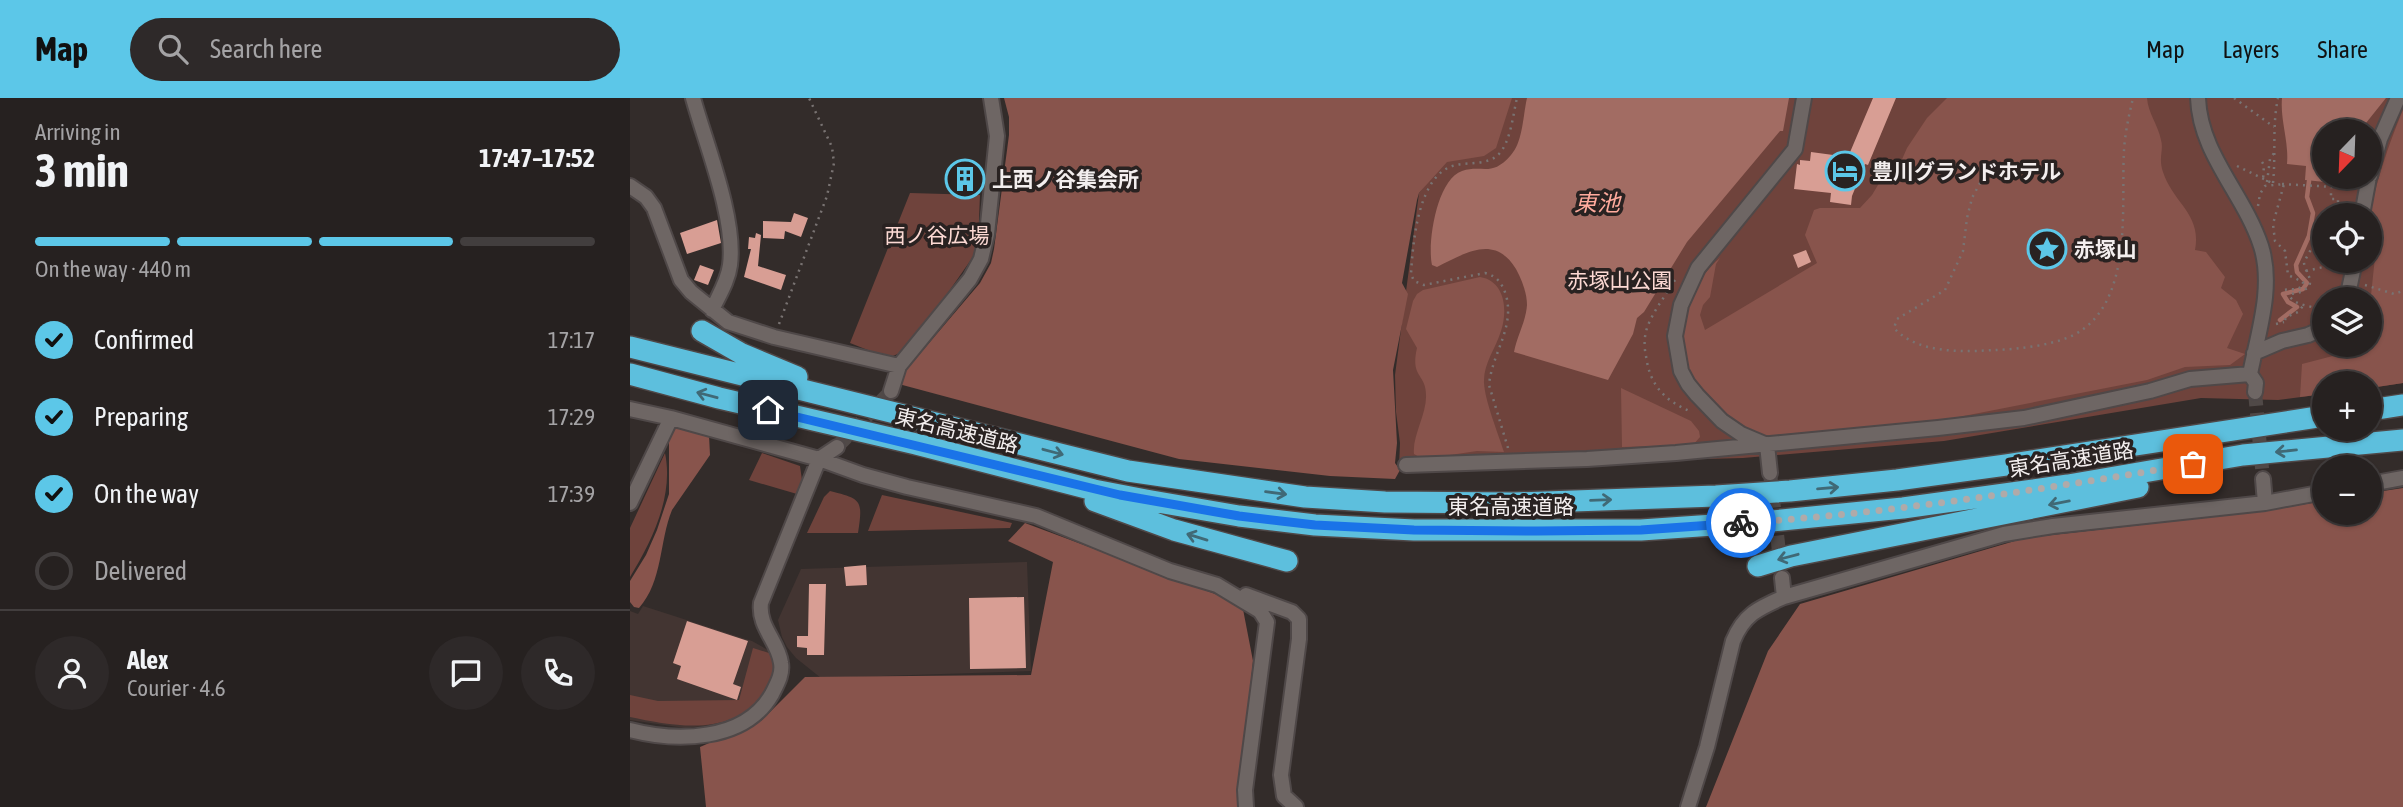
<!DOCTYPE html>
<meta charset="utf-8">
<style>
body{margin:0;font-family:"Asap Condensed","Noto Sans JP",sans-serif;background:#2e2929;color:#f1f3f6;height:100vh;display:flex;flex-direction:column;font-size:26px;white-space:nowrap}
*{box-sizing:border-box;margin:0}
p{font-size:23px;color:#a4a3a5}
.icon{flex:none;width:38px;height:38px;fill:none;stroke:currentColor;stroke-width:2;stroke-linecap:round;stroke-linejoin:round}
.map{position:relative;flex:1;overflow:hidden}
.panel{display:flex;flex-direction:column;background:#262120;width:630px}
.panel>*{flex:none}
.needle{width:46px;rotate:203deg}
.tools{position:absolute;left:1682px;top:21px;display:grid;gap:14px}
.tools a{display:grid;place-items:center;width:70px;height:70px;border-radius:50%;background:#262120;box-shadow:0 2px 5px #0004,0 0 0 2px #423e3e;font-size:35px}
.pin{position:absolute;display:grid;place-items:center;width:60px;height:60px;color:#fff;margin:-30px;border-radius:14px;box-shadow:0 4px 10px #0006}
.courier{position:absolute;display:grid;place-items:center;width:70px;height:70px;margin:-35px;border:5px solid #1a73e8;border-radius:50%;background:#fff;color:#222;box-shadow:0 2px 9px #0007}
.overview em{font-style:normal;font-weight:700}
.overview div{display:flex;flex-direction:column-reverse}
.overview{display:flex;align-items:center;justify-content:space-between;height:119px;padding:0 35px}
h1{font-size:46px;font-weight:700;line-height:52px}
.bar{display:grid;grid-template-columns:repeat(4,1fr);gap:10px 7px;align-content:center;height:84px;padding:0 35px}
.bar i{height:9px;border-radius:5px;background:#423e3e}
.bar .selected{background:#5cc7e8}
.bar p{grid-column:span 4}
.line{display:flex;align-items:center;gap:18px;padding:0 35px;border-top:2px solid #423e3e}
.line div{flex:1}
.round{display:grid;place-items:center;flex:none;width:74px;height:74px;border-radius:37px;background:#2e2929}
ol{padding:0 35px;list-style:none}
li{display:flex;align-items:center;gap:21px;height:77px}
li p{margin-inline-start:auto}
li .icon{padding:7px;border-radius:50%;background:#5cc7e8;color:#111;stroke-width:4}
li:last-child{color:#a4a3a5}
li i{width:38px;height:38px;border:4px solid #423e3e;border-radius:50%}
header{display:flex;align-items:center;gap:42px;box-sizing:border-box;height:98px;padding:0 35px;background:#5cc7e8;color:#111}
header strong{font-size:33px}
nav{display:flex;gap:38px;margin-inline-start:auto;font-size:24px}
.search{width:490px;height:63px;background:#2e2929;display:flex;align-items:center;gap:18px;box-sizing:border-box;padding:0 24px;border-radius:38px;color:#a4a3a5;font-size:26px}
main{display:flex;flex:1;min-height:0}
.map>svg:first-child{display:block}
.built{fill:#433532}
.green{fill:#6f433c;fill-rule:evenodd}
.forest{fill:#88544c}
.water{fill:#a26c63}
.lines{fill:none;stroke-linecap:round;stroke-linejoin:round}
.stream{stroke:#a26c63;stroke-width:4.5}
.building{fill:#d89e94}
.street-tunnel{stroke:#504947;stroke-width:14;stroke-dasharray:14 7;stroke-linecap:butt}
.street-casing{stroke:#4f4848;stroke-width:18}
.highway-casing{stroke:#4f4848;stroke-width:24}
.path{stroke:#797372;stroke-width:2.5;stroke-dasharray:2 5;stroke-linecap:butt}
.street{stroke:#6e6664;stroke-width:14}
.highway{stroke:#5dbfdd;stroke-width:21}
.oneway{stroke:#406976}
.done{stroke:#b0aaa9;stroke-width:7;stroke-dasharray:0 12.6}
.route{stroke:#1a73e8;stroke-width:9}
.labels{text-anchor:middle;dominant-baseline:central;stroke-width:7;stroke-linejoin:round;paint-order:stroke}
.poi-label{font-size:21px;font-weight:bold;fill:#f3eeee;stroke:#292221;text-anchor:start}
.park-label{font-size:21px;fill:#fcd9d3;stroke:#292221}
.street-label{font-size:21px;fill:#f3eeee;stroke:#292221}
.water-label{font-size:23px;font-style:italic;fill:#ffab9d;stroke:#292221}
</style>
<header>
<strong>Map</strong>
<div class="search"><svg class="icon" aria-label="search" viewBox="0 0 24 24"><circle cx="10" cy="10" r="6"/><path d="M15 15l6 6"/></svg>Search here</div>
<nav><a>Map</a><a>Layers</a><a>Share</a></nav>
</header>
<main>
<section class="panel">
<div class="overview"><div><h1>3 min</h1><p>Arriving in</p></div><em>17:47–17:52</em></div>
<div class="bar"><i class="selected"></i><i class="selected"></i><i class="selected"></i><i></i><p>On the way · 440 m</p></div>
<ol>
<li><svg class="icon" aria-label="check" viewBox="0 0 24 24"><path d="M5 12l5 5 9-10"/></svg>Confirmed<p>17:17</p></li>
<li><svg class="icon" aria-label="check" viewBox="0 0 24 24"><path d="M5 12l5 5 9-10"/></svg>Preparing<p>17:29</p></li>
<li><svg class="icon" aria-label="check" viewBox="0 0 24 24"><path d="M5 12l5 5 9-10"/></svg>On the way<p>17:39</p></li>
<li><i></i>Delivered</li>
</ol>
<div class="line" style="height:126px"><a class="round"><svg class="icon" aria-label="person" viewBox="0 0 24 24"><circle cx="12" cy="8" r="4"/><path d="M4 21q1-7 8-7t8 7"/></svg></a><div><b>Alex</b><p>Courier · 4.6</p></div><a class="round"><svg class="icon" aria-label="chat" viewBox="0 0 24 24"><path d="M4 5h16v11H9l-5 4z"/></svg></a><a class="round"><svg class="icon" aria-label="phone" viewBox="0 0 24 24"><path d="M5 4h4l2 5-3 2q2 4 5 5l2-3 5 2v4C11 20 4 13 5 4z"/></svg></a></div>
</section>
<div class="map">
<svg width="1773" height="709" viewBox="0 0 1773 709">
<rect width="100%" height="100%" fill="#332c2a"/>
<path class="built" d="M397 464 401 573 191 580 166 560 157 549 152 539 148 522 171 471Z
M13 508 122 543 138 552 144 565 146 573 122 612 105 621 86 627 55 630 0 622V513L8 516Z"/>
<path class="green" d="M880 0H1773V285L1740 290V285H1694V296L1648 302 1571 300 1314 343 1113 360 769 369 770 345 766 314 765 277 789 95 811 68ZM1694 33H1740V79H1694ZM1694 117H1740V163H1694ZM1694 201H1740V247H1694Z
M280 95 350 97 348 146 345 156 308 209 270 255 258 260 220 245Z
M35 355C44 398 22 443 0 479V430Z
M132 355 170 368 172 382 167 396 119 382Z
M200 393C232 401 233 402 228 435H177L194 399Z
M252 397 382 425 380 430 238 433Z
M123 550 139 555C147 570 145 581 135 595 103 639 47 629 0 619V597L28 603 109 602Z"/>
<path class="forest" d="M374 0H882L866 50 854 58 817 64 789 95 787 102 772 185 778 196 763 272 767 345 765 365 770 372 765 381 700 378 549 361 265 285 350 185 361 165 364 151 379 37V19Z
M1317 0H1517C1518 15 1528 27 1531 42 1534 52 1528 60 1533 74 1543 105 1572 116 1565 152L1576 154 1595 179 1591 190 1606 202 1613 216 1597 250 1615 256 1600 267 1555 269 1517 282 1303 324 1139 340C1125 333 1107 329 1095 319 1086 311 1064 288 1059 278 1040 238 1057 188 1090 160L1086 166 1080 199 1073 207 1070 217 1075 232 1187 165 1175 137 1184 112 1190 110H1230L1242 97 1254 77 1266 75 1277 50 1297 20Z
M1773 12V285L1740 290V285H1694V296L1670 299 1672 266 1722 253 1725 247H1740V207L1745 159C1743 156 1740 153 1740 150 1731 121 1761 40 1773 12Z
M850 179C875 183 878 212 871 233 866 250 853 266 854 285 855 303 868 335 874 354L847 353 793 361 784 356C782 338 797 316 796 297 796 275 780 280 787 250L776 231 783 203 787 196 793 192Z
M991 290 1061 323 1069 333 1070 339 1063 347 992 349Z
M51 328 79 337 80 357 42 412C29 444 33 483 9 510L4 509 0 504V483L16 457 27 432 39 396V339L45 331Z
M1773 390V709H1076L1138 553 1170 506 1395 440 1634 413 1694 403V415H1740V395Z
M395 425 612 506 623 563 610 688 611 709H76L70 649 132 622 175 579 401 577 423 464 378 443Z"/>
<path class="water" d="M897 0H1159L1153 33H1150L1057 144 1014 214 1007 220 1003 236 978 282 884 254C887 238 896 223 897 207 897 195 892 182 886 171 865 136 835 155 807 169L802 167C797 145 807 81 832 73 853 66 861 80 881 57 893 44 893 17 897 0Z
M1652 0H1756L1736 25 1733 33H1694V79H1717L1715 86 1675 82 1676 68 1657 66C1659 43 1650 22 1652 0Z"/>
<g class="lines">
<path class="stream" d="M1650 222 1667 209 1658 204 1653 196 1673 191 1677 185 1667 174 1666 167 1679 138 1683 115 1677 99 1679 83"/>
</g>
<path class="building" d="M1243 0H1266L1238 67 1235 66 1222 98 1221 107 1200 104 1201 95 1164 91 1167 66 1170 67V62L1180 63 1181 54 1218 59Z
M321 73H350V89H321Z
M164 115 178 120 171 139 155 133 154 141 133 140V123L161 124Z
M87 122 91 145 57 156 50 135Z
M126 135 131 137 128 168 156 177 151 192 114 179 121 151H118L119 139 125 140Z
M1176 152 1181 164 1168 170 1163 157Z
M70 167 84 172 78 187 64 182Z
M236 467 237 487 216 488 214 469Z
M179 486H196L194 557H177V550L167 549V538H178Z
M394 499 396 570 340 571 339 500Z
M57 523 118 543 103 586 111 589 107 602 47 581 51 568 43 565Z"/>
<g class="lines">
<path class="street-tunnel" d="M1625 294 1633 381
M207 349 261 293
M1140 375 1152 480"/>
<defs>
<path id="street" d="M63 0C76 47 106 120 100 167 98 183 89 197 82 212
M1568 0C1570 56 1614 96 1631 148 1644 189 1628 235 1620 276
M1740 78 1750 41 1768 0
M0 88 16 99 24 110 51 182 61 194 98 224 144 239 269 268
M1732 117 1739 79
M1717 201 1725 163
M1624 255 1652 243 1678 237 1694 230
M261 293 269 268 340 181 351 161 357 136 367 38 361 0
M0 311 41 320 189 361 233 377 277 389 406 418 540 473 587 487 630 513 637 524 615 692 616 709
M776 367 957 361 1046 355 1308 330 1394 320 1520 293 1560 281 1620 276 1626 285 1625 294
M1140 375 1137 347 1111 336 1092 323 1067 297 1058 286 1051 273 1045 238 1051 207 1068 170 1165 51 1174 0
M1633 381 1635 405
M1740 386 1773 380
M0 405 41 320
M1152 480 1154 499
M616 497 662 514 669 521V541L651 677 654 698 666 709
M0 632C46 644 115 644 142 596 147 586 153 576 151 565 148 543 128 529 131 505L189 361 207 349
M1058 709 1077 649 1103 543C1114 516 1129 510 1154 499L1374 436 1423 428 1635 405 1694 394"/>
<path id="highway" d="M72 233 112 256 167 279
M0 249 498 373 675 399 755 404 884 405 1086 398 1160 393 1267 382 1376 367 1694 318
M0 276 89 300 286 346 464 392 516 402 609 418 685 427 784 432H1011L1142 423 1273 410 1438 387 1613 357 1773 342
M1740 312 1773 307
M465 403 544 432 657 463
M1128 468 1161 458 1508 389"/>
</defs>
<use href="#street" class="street-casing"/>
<use href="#highway" class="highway-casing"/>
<path class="path" d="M1604 0 1644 29
M1394 63 1350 85 1342 100 1337 120 1333 153 1315 192 1267 221 1264 230C1288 256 1332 254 1365 252 1390 251 1431 247 1452 232 1503 196 1491 107 1494 52 1495 35 1499 17 1503 0
M1632 64 1634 67 1633 82
M1607 68 1642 85
M1637 84 1640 61 1646 52
M1643 85C1646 56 1642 28 1648 0
M1652 86 1722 90
M1628 108 1630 96 1635 88 1654 86 1643 126 1645 143 1655 153 1658 177 1673 184V188L1667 191 1650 192
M1699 113 1706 114V117
M1698 117 1700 107H1708V101H1701V90
M1694 128 1674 164C1674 173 1683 179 1679 189L1671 194 1661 196 1660 199C1669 210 1684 206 1694 215
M1684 147 1693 151 1694 149
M1676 173 1702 167 1707 163
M1045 182C1036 197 1023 213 1017 230 1014 239 1014 249 1016 258 1020 288 1035 303 1062 314
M1735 187 1764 196 1773 193
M1655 222 1656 219 1668 214 1673 208
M149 226 197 98 204 65 202 49 179 0
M1646 226 1654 224
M878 350 859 287C862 255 885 230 876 197 872 185 867 178 855 175L794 187 784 183 781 176C783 144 788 75 826 67 840 64 857 67 868 57 881 44 883 16 887 0"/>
<use href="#street" class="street"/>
<use href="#highway" class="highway"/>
</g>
<defs><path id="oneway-shaft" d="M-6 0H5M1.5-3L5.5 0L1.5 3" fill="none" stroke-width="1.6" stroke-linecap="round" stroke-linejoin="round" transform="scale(1.75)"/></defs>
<g class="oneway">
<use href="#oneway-shaft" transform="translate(77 297) rotate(-165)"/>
<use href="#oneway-shaft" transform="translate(1656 353) rotate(174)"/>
<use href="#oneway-shaft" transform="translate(423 354) rotate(15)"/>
<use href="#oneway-shaft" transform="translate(1198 390) rotate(-5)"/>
<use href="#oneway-shaft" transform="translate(646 395) rotate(7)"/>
<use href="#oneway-shaft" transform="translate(971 402) rotate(-2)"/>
<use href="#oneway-shaft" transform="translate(1429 405) rotate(169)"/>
<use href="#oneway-shaft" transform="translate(567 439) rotate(-163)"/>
<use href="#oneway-shaft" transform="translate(1158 459) rotate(165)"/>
</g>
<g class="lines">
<path class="done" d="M1111 425C1263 415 1413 391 1563 366"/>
<path class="route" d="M138 312 490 397 609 418 685 427 784 432 907 433 1011 432 1111 425"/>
</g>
<defs>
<symbol id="hotel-ring" viewBox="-11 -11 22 22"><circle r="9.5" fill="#292221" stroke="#5cc7e8" stroke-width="1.5"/><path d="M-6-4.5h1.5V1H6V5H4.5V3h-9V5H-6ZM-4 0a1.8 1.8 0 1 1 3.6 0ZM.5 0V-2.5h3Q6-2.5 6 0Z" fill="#5cc7e8"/></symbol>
<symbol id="building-ring" viewBox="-11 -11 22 22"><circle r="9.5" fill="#292221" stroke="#5cc7e8" stroke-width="1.5"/><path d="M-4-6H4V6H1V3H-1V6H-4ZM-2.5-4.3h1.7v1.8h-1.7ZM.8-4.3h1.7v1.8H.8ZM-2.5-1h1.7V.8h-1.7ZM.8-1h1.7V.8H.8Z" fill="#5cc7e8"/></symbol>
<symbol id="sight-ring" viewBox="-11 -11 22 22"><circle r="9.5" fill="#292221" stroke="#5cc7e8" stroke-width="1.5"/><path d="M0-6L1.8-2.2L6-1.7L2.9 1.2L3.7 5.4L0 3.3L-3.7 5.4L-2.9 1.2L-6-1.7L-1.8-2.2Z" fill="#5cc7e8"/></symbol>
</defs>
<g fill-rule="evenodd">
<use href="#hotel-ring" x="1193" y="51" width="44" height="44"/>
<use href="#building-ring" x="313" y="59" width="44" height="44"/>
<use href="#sight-ring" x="1395" y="129" width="44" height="44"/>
</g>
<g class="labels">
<g class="poi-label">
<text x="1242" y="73">豊川グランドホテル</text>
<text x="362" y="81">上西ノ谷集会所</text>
<text x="1444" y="151">赤塚山</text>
</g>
<g class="park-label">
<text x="307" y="137">西ノ谷広場</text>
<text x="990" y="182">赤塚山公園</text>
</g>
<g class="street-label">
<text transform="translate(327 332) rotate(14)">東名高速道路</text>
<text transform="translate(1441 361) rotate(-9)">東名高速道路</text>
<text x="881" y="408">東名高速道路</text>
</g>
<g class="water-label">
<text x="967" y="105">東池</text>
</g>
</g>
</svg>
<div class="tools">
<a><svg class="needle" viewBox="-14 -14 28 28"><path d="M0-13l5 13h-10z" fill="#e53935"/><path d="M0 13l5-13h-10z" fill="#a4a3a5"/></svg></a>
<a><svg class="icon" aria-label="locate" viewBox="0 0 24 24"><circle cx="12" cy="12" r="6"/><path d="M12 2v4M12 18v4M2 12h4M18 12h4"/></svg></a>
<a><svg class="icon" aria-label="layers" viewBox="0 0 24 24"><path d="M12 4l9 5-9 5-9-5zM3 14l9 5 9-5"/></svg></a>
<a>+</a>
<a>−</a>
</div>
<div class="pin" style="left:1563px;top:366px;background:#ea580c"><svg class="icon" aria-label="bag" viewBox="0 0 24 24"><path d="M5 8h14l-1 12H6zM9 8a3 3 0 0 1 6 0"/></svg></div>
<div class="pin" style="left:138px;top:312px;background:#1f2937"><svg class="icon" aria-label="home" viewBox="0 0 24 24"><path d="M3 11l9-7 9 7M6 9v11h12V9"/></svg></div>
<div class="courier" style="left:1111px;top:425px"><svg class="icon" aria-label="bike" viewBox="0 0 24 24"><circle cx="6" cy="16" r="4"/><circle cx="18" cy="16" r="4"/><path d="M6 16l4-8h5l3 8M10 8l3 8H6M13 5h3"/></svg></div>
</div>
</main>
